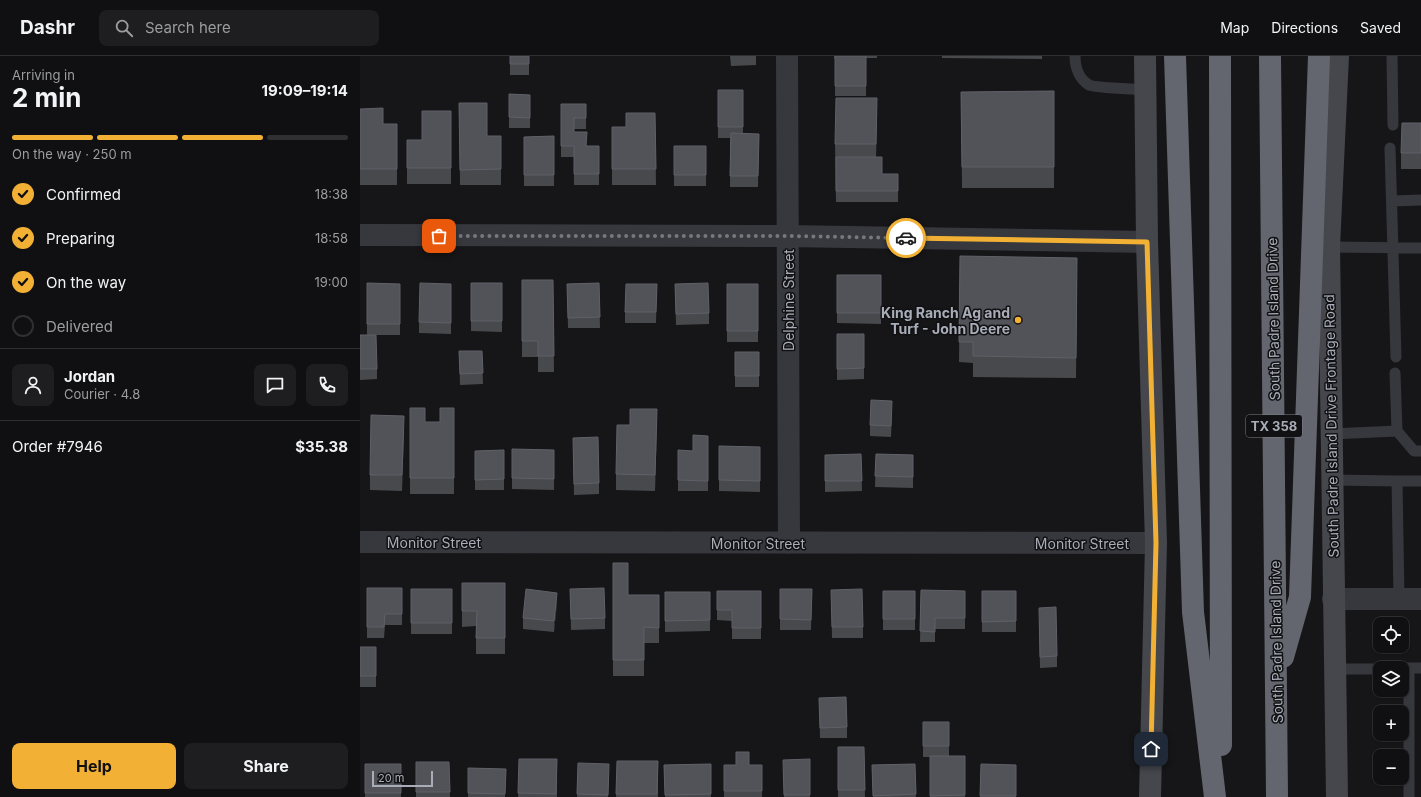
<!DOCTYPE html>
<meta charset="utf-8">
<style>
body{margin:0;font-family:Inter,sans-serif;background:#1e1e20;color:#f1f3f6;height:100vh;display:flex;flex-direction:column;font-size:15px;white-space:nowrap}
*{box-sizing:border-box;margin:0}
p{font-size:13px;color:#9c9d9f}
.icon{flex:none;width:22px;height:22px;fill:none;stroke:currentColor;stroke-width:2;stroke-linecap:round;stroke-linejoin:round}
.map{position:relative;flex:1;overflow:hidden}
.panel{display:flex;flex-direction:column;background:#101012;width:360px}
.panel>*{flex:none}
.tools{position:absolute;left:1013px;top:561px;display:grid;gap:8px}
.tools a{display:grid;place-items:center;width:36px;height:36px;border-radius:8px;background:#101012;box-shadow:0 1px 3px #0004,0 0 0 1px #303032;font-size:20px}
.scale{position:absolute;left:12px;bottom:10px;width:61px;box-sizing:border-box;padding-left:4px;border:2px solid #a8adb8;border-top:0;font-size:11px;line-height:14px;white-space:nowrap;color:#a8adb8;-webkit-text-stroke:3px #111113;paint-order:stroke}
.pin{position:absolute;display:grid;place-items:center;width:34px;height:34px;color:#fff;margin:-17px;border-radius:8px;box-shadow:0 2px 6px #0006}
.courier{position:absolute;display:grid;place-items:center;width:40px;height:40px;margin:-20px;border:3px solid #f2b134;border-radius:50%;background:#fff;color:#222;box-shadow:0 1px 5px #0007}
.head em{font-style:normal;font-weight:700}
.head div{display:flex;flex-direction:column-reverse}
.head{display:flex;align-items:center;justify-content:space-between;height:68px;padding:0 12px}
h1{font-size:26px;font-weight:700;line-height:30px}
.bar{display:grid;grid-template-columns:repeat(4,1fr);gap:6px 4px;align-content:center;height:48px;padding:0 12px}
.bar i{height:5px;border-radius:3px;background:#303032}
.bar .on{background:#f2b134}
.bar p{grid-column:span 4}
.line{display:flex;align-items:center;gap:10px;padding:0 12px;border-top:1px solid #303032}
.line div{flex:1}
.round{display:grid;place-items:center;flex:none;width:42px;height:42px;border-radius:8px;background:#1e1e20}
ol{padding:0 12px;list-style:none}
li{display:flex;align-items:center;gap:12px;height:44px}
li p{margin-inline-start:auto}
li .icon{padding:4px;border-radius:50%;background:#f2b134;color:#111;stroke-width:4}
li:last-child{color:#9c9d9f}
li i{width:22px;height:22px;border:2px solid #303032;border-radius:50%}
.primary-button{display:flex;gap:8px;margin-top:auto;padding:8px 12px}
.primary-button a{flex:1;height:46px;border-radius:8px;background:#f2b134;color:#111;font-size:16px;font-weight:700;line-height:46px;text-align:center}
.primary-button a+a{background:#1e1e20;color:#f1f3f6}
header{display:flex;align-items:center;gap:24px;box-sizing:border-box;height:56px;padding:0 20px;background:#101012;border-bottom:1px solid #303032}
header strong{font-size:19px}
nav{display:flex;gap:22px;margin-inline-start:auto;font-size:14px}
.search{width:280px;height:36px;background:#1e1e20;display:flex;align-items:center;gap:10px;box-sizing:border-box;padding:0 14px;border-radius:8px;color:#9c9d9f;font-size:15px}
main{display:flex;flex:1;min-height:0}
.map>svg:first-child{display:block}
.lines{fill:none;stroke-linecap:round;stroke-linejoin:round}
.lane{stroke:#37383d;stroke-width:11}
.street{stroke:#37383d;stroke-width:22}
.secondary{stroke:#45474d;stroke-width:22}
.highway{stroke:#63666e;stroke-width:22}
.wall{fill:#47494d}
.shaded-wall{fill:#2f3033}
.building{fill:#525359;stroke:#5f6168}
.done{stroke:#757880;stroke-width:4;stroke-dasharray:0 7.2}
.route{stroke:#f2b134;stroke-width:5}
.poi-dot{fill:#f2b134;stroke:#111113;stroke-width:1.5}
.labels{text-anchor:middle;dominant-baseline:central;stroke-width:3;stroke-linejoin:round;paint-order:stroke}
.shield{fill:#111113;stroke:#7b7e86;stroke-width:1}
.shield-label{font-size:13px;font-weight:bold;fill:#a8adb8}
.street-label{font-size:14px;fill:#a8adb8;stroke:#111113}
.poi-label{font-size:14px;font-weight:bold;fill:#a8adb8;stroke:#111113;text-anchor:end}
</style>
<header>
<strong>Dashr</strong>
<div class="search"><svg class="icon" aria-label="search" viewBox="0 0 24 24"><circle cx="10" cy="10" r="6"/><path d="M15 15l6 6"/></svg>Search here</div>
<nav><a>Map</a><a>Directions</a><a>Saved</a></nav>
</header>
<main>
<section class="panel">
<div class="head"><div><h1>2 min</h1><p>Arriving in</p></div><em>19:09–19:14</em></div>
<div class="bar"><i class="on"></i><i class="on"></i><i class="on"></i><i></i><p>On the way · 250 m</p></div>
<ol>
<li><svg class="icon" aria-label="check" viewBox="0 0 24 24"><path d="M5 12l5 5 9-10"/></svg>Confirmed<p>18:38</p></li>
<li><svg class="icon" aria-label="check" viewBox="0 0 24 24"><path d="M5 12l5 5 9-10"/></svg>Preparing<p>18:58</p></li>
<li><svg class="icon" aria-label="check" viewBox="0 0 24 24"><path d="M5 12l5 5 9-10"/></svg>On the way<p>19:00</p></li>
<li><i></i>Delivered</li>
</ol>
<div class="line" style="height:72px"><a class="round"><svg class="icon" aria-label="person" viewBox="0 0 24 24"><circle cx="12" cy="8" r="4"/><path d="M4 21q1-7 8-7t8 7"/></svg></a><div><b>Jordan</b><p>Courier · 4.8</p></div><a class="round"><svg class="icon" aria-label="chat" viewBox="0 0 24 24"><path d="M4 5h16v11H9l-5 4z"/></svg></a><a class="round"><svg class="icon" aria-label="phone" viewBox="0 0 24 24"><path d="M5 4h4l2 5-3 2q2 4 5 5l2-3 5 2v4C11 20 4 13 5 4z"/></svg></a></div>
<div class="line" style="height:52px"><div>Order #7946</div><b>$35.38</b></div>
<div class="primary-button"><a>Help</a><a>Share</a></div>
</section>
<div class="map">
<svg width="1061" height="741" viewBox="0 0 1061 741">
<rect width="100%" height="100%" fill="#161618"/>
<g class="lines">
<path class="lane" d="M715 0C715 11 719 23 729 29 734 32 777 33 786 34
M1032 0 1033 69
M1030 92 1036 301
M1032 145 1061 144
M969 191 1061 192
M1035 317 1037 375
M971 378 1037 375 1054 395H1061
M972 424 1037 425 1039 543
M1037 425H1061
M1043 612H1061
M1049 612V741
M975 613H1020"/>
<path class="street" d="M427 0 429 487
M0 179 427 180 787 186
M0 486 796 487
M973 543H1061"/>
<path class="secondary" d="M785 0 787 186 796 487 790 741
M977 741 969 191 978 0"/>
<path class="highway" d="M815 0 833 556 855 741
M860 0 861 689
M910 0 917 741
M923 601 940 541 959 0"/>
</g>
<path class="wall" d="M150 0H169V19H150Z
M370 0H396V9L371 10Z
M474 0H517V2H506V40H475V2L474 3Z
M582 0H682V3L582 2Z
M358 34H383V78H399L398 131H370V82H358Z
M694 35V132H602L601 36Z
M149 38 170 39V72H149Z
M99 47 127 80H141V129H100Z
M201 48H226V73H214V76L227 90H239V129H214V101H201Z
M0 53 23 68H37V129H0Z
M91 55V128H47V84H62Z
M295 57 296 129H252V71H266Z
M517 58 516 101 522 118H538V146H476L475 88Z
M1061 67V113H1041V97Z
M194 80V130H164V81Z
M314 90H346V130H314Z
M600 200 717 222 716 322 613 321V307L599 306Z
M477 219H521V268L477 267Z
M162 224H193L194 316H178V301H162Z
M7 227 40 228V279H7Z
M111 227H142V276L111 275Z
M239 227 240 272H208L207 228Z
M91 228V278L59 277V266Z
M297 228 296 267H265V256Z
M315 228 349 257V268L316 269Z
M367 228H398V286H367Z
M477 278H504V323L477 324Z
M0 279 17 313V323L0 324Z
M99 295H122L123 328 100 329Z
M375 296H399V331H375Z
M50 352 65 366H80L94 352V438H50Z
M532 356 531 381 510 380V369Z
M270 369H297L295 435 256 434V418Z
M44 375 42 435 10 434V419Z
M348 380V435H318V394L333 395Z
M359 390 400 391V436L359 435Z
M152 393 194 394V434L152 433Z
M213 393 239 427V438L214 439Z
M144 394V434H115V395Z
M501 398 502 435 465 436V399Z
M516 398 553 399V432L515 431Z
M253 507 268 539H299V587H284V620H253Z
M102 527H145V598H116V570L102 571Z
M7 532H42V569H25L24 582H7Z
M51 533H92V578H51Z
M210 533 245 562V573L211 574Z
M420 533H452L451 574H420Z
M471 534 503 571V582H472Z
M561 534 605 535V573H575V586H560Z
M357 535H401V583H372V565L357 564Z
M523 535H555V574H523Z
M622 535H656V576H622Z
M305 536H350V575L305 576Z
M197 547 194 576 163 573V562Z
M679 562 697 600V611L680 612Z
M0 591H16V631H0Z
M459 642 487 671V682H460Z
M563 666H589V700H605V741H570V701H563Z
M478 691H504L505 741H478Z
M159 703H197V741H158Z
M450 703V741H424L423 715Z
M257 705H298V741H256Z
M56 706H89L90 741H56Z
M218 707 249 719 248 741H217Z
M5 708H41V741H5Z
M351 708V741H305L304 709Z
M555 708 556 741H513L512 709Z
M621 708 656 709V741H620Z
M364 709H402V741H364Z
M108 712 146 713 145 741H108Z"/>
<path class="shaded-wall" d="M517 42V58L516 104V88Z
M532 345V356L531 381V370Z
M297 353V369L295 435V419Z
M44 360V375L42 435V419Z
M197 537V547L194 576V565Z"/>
<path class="building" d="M150 0H169V8H150Z
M475 0H506V30H475Z
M358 34H383V71H358Z
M694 35V111H602L601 36Z
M149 38 170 39V62L149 61Z
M476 42H517L516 88H475Z
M99 47H127V80H141V113L100 114Z
M201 48H226V62H214V76H227L226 90H239V118H214V90H201Z
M23 52V68H37V113H0V53Z
M62 55H91V112H47V84H62Z
M266 57H295L296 113H252V71H266Z
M1042 67H1061V97H1041Z
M371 77 399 78 398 120H370Z
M194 80V119H164V81Z
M314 90H346V119H314Z
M476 101H522V118H538V135H476Z
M600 200 717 202 716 302 613 300V286H599Z
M477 219H521V257H477Z
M162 224H193L194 300H178V285H162Z
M7 227 40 228V268H7Z
M60 227 91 228V267L59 266Z
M111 227H142V265H111Z
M239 227 240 261 208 262 207 228Z
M348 227 349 257 316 258 315 228Z
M266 228H297L296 256H265Z
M367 228H398V275H367Z
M477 278H504V312L477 313Z
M0 279H16L17 313H0Z
M99 295H122L123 317 100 318Z
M375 296H399V320H375Z
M511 344 532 345 531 370 510 369Z
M50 352H65V366H80V352H94V422H50Z
M270 353H297L295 419 256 418 257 369H270Z
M11 359 44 360 42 419H10Z
M333 379 348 380V425L318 424V394L333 395Z
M238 381 239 427 214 428 213 382Z
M359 390 400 391V425L359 424Z
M152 393 194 394V423L152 422Z
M144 394V423L115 424V395Z
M501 398 502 425H465V399Z
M516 398 553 399V421L515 420Z
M253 507H268V539H299V572L284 571V604H253Z
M102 527H145V582H116L117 555H102Z
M7 532H42V558H25L24 571H7Z
M244 532 245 562 211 563 210 533Z
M51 533H92V567H51Z
M166 533 197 537 194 565 163 562Z
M420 533H452L451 564 420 563Z
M502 533 503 571H472L471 534Z
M561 534 605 535V562H575V576L560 575Z
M357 535H401V572H372V554H357Z
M523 535H555V563H523Z
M622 535H656V565L622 566Z
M305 536H350V564L305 565Z
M696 551 697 600 680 601 679 552Z
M0 591H16V620H0Z
M486 641 487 671 460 672 459 642Z
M563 666H589V690H563Z
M478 691H504L505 734H478Z
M376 696H389V709H402V735H364V709H376Z
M570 700H605V739L570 740Z
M159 703H197L196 738 158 737Z
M450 703V739H424L423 704Z
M257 705H298L297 738H256Z
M56 706H89L90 736H56Z
M218 707 249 708 248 739 217 738Z
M5 708H41V737H5Z
M351 708V738L305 739 304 709Z
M555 708 556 738 513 740 512 709Z
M621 708 656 709V740H620Z
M108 712 146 713 145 738 108 737Z"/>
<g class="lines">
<path class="done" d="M79 180H427L546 182"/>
<path class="route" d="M546 182 787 186 796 487 791 693"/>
</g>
<circle class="poi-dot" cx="658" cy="264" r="4"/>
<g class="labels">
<rect class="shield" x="886" y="359" width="56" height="22" rx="3"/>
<g class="shield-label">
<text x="914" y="370">TX 358</text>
</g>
<g class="street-label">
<text transform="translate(428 244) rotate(-90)">Delphine Street</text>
<text transform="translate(913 263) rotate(-91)">South Padre Island Drive</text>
<text transform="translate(971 370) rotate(-91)">South Padre Island Drive Frontage Road</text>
<text x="74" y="486">Monitor Street</text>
<text x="398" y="487">Monitor Street</text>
<text x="722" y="487">Monitor Street</text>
<text transform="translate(916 586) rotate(-91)">South Padre Island Drive</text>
</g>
<g class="poi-label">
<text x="650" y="256">King Ranch Ag and<tspan x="650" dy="16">Turf - John Deere</tspan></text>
</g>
</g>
</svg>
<div class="tools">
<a><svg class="icon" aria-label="locate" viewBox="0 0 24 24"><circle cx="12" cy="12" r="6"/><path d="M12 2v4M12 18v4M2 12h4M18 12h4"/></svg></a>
<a><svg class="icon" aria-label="layers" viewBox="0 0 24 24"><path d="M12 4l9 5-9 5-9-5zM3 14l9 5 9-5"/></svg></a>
<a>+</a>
<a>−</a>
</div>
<div class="scale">20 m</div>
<div class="pin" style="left:79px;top:180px;background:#ea580c"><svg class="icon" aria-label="bag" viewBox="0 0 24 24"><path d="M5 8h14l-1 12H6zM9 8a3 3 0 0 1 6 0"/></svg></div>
<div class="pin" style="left:791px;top:693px;background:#1f2937"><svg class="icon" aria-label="home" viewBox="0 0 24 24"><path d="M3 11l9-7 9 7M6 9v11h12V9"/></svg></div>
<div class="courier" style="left:546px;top:182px"><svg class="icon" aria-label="car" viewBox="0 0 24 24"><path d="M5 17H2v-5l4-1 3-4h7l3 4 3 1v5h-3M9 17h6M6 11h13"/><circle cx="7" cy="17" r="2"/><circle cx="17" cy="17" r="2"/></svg></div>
</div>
</main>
